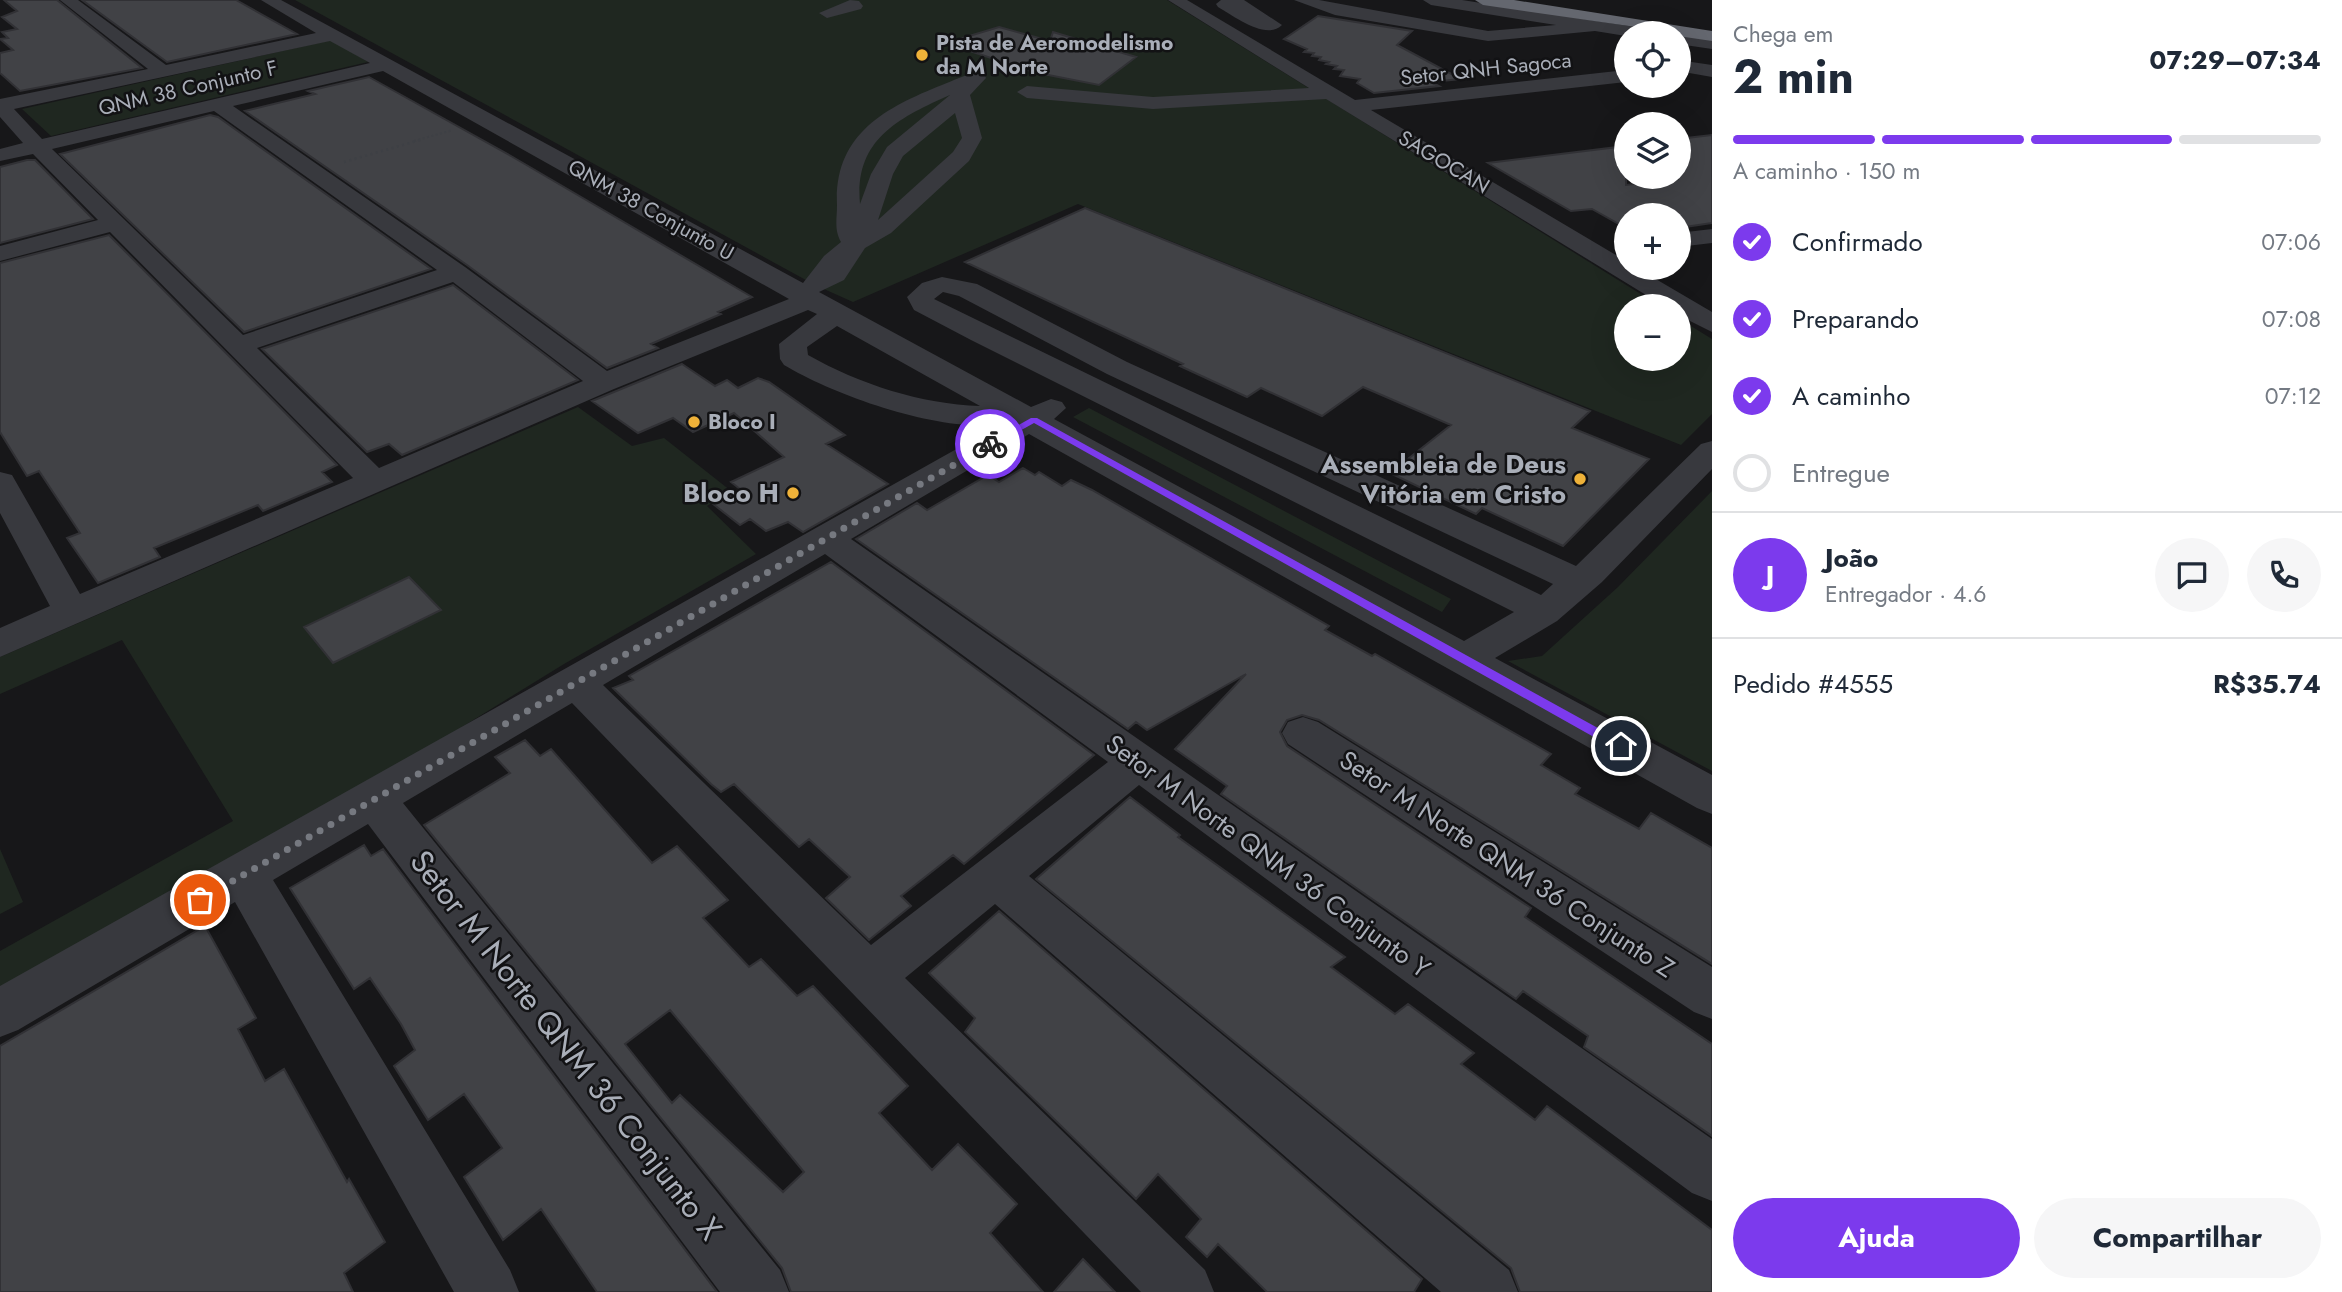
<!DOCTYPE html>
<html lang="pt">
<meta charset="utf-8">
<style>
body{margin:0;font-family:Jost,sans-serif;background:#f6f6f7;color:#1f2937;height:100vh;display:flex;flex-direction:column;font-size:26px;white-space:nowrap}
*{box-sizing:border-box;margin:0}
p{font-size:23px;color:#747a83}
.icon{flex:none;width:38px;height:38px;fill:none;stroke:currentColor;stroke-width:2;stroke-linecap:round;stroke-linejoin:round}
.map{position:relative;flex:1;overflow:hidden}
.drawer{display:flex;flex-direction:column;background:#fff;width:630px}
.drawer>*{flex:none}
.buttons{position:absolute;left:1614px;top:21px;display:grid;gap:14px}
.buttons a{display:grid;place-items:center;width:77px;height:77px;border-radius:50%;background:#fff;box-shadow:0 7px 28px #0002;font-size:35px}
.pin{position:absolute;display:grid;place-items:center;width:60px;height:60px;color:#fff;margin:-30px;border:4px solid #fff;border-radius:50%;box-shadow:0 2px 7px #0007}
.courier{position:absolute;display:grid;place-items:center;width:70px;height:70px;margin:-35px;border:5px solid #7c3aed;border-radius:50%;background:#fff;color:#222;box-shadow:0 2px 9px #0007}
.head em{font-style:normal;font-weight:700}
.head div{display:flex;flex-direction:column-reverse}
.head{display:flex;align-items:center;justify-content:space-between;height:119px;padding:0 21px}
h1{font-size:46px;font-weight:700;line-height:52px}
.bar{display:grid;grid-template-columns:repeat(4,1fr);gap:10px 7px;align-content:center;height:84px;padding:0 21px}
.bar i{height:9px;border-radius:5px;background:#e0e1e3}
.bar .active{background:#7c3aed}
.bar p{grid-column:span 4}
.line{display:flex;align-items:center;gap:18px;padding:0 21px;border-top:2px solid #e0e1e3}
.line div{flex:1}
.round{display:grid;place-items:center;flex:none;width:74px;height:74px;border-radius:37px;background:#f6f6f7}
ol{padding:0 21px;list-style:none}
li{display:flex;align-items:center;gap:21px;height:77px}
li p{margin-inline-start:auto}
li .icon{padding:7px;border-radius:50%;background:#7c3aed;color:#fff;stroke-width:4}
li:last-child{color:#747a83}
li i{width:38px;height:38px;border:4px solid #e0e1e3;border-radius:50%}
.action{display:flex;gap:14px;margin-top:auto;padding:14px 21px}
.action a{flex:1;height:80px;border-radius:42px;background:#7c3aed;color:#fff;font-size:28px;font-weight:700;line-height:80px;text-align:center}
.action a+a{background:#f6f6f7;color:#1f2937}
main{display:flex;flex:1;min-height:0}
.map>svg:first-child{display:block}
.green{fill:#1f2720}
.building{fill:#414246;stroke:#313135;stroke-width:2;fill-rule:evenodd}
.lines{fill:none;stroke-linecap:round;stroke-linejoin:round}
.path-far1{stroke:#3e4045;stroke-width:2;stroke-dasharray:2 2.5;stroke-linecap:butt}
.path{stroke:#3e4045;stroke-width:2.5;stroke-dasharray:2 3.5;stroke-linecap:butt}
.minor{fill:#38393e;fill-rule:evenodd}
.highway{fill:#64676f;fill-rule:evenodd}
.route{fill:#7c3aed}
.done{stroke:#767980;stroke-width:7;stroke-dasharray:0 12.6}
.poi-dot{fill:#efb239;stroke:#121214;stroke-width:2.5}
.labels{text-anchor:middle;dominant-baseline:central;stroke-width:5;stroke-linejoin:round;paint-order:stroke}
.far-poi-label{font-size:21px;font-weight:bold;fill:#a9aeb8;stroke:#121214;text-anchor:start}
.far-street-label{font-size:21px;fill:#a9aeb8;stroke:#121214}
.poi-label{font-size:26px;font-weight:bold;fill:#a9aeb8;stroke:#121214;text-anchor:end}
.street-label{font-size:26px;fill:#a9aeb8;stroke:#121214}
.near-street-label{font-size:32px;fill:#a9aeb8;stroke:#121214}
</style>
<main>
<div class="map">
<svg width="1712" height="1292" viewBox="0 0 1712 1292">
<rect width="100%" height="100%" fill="#171719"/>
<path class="green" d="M295 0H1167L1660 306H1626V359H1678V318L1712 339V414L1681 445 1078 204 853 302 815 285Z
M332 40 368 62 51 136 22 109Z
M578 407 632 446 664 438 731 491 707 506 756 554 564 664 381 777 0 992V951L233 821 122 640 0 694V657Z
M1089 408 1451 599 1442 612 1073 417Z
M1712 491V771L1508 661 1542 656 1618 587Z
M0 849 23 902 0 914Z"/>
<path class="building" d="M4 0H57L142 68 20 91 0 73V53L13 50 0 39 8 38 2 32 17 29 2 17 17 11Z
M82 0H236L297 34 167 62Z
M1318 16 1412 31 1397 45 1461 79 1431 82 1439 86 1374 93 1357 83 1360 79 1340 76 1344 70 1334 69 1337 66 1326 64 1329 62 1319 60 1321 57 1312 56 1314 53 1304 52 1307 49 1284 39Z
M999 27 1050 41 1053 32 1136 57 1099 85 1033 72 946 43Z
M369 77 511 156 752 297 718 312 721 314 651 344 658 348 607 368 467 265 245 111 315 94 308 91Z
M210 115 218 117 431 269 244 332 60 154Z
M1712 135V223L1678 228V215H1626V228L1592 209 1571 211 1488 163 1626 146V185L1678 179V139Z
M27 160H35L93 219 0 243V167Z
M1085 208 1590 411 1572 428 1649 459 1563 546 1482 508 1476 514 1390 473 1451 425 1363 387 1322 416 1261 388 1247 397 1180 366 1183 364 965 262Z
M109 235 337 465 322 472 332 482 263 511 258 505 154 548 160 557 98 583 67 538 80 533 39 471 27 476 0 432V263Z
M453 285 578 380 402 455 389 444 367 452 262 349Z
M682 364 715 386 727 380 738 388 758 378 769 382 845 435 826 444 888 484 803 532 788 522 766 531 750 519 740 525 713 504 740 489 731 482 784 457 734 413 693 432 673 418 638 433 592 401Z
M1023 468 1035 475 1039 472 1062 486 1071 480 1092 490 1329 626 1325 630 1372 656 1375 654 1551 754 1541 765 1580 788 1575 794 1639 829 1651 813 1712 848V964L1319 720 1302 715 1287 720 1280 732 1287 746 1531 908 1525 917 1712 1044V1136L1584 1047 1588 1036 1523 991 1516 999 1221 794 1227 786 1175 749 1246 674 1147 730 1136 722 1128 729 856 539 917 503 927 510 988 475 999 482Z
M831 562 1094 755 964 864 953 855 901 896 911 906 869 940 826 898 850 877 809 839 799 847 734 784 721 792 711 784 613 688 633 680 629 676Z
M409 577 441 610 333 663 304 627Z
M525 740 540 756 551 749 652 863 677 846 728 900 703 918 749 967 761 959 797 996 813 986 908 1086 879 1113 932 1170 958 1144 1017 1204 990 1233 1043 1292H791L782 1268 424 825 510 773 495 757ZM670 1010 804 1172 783 1192 680 1095 672 1103 625 1044Z
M1130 797 1180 835 1178 837 1345 957 1331 967 1395 1014 1408 1004 1474 1053 1461 1064 1535 1120 1547 1106 1712 1230V1292H1520L1511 1268 1036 879Z
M364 845 371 856 383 849 717 1292H597L541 1209 503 1240 464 1177 502 1148 464 1094 428 1120 394 1066 415 1050 401 1024 370 978 354 989 290 888Z
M999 911 1422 1279 1414 1292H1267L1218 1244 1207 1257 1186 1237 1201 1219 1158 1174 1136 1199 965 1032 975 1018 929 973Z
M205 926 256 1018 238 1029 265 1081 284 1069 347 1182 349 1179 385 1242 344 1273 353 1292H0V1046Z
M1083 1259 1115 1292H1054Z"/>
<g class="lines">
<path class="path-far1" d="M414 141 453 130"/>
<path class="path" d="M344 162 420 140"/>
<path class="minor" d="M60 0H78L166 65 316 33 261 0H281L803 283 824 256 841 242C834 229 837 220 837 205 834 135 884 108 942 85 955 80 970 71 984 74L986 78 970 95 982 138 969 161 891 233 865 248 844 280 819 292 1031 407 1051 399 1062 402 1066 408 1054 419 1464 641 1514 612 971 340 914 310 907 297 922 283 942 277 977 284 1127 362 1576 566 1701 444 1712 441V469L1602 582 1557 621 1495 658 1712 775V814L1697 808 1029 434 851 539 1712 1139V1201L1692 1193 1139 785 1029 876 1509 1270 1518 1292H1441L995 904 905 978 1205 1270 1214 1292H1141L572 703 403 803 780 1270 789 1292H720L368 824 273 880 510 1270 519 1292H454L235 902 18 1030 0 1037V986L1001 424C940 433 836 396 784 365L780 359 779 344 817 314 808 310 614 389 0 657V628L50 606 0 513V472L12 475 80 594 353 478 110 232 0 261V246L98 220 33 154 0 161V149L23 143 0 117V99L148 69ZM330 41 370 63 42 139 14 109ZM383 71 789 299 607 371 465 267 233 106ZM950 95 887 147 871 174 860 204C854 140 898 118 950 95ZM214 111 437 270 243 335 52 149ZM955 113 962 138 953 152 878 220 893 174 903 156ZM453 282 583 381 379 468 257 348ZM943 292 959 296 1107 374 1553 584 1541 595 934 299ZM837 326 980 406C921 404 859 384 808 355L807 347ZM825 554 1108 762 871 945 603 685Z
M850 0 859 1 863 6 861 9 827 18 819 13Z
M1168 0H1187L1355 100 1626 70V82L1371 110 1626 261V268H1637L1712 312V332L1678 315V306H1664L1326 99 1153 109 1027 98 1017 92 1027 86 1153 97 1309 88Z
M1221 0H1244L1282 25C1266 41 1234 16 1218 7L1216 4Z
M1294 0H1319L1488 31 1556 25 1431 5 1423 0H1462L1642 28 1651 33 1626 36 1595 31 1488 41 1335 15Z
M1678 34 1712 39V49L1678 44Z
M1678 60 1712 65V77L1678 71Z
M1712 229V243L1678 247V233Z
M1303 717 1318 722 1712 967V1019L1694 1012 1288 744 1282 733 1288 722Z"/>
<path class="highway" d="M1475 0H1514L1712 31V41L1678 36V33L1483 5Z"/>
</g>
<path class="route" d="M1031 418H1037L1625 743V750H1617L1034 423 993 446 985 444Z"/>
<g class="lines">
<path class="done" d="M200 900 990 444"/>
</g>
<g class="poi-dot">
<circle cx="922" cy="55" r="7"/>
<circle cx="694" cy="422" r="7"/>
<circle cx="1580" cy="479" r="7"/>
<circle cx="793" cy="493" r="7"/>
</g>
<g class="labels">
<g class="far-poi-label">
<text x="936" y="43">Pista de Aeromodelismo<tspan x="936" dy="24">da M Norte</tspan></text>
<text x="708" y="422">Bloco I</text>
</g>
<g class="far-street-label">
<text transform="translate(1486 69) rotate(-6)">Setor QNH Sagoca</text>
<text transform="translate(188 88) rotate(-13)">QNM 38 Conjunto F</text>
<text transform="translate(1444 162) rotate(31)">SAGOCAN</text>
<text transform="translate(651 210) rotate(29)">QNM 38 Conjunto U</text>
</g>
<g class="poi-label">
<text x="1566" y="464">Assembleia de Deus<tspan x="1566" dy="30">Vitória em Cristo</tspan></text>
<text x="779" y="493">Bloco H</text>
</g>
<g class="street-label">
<text transform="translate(1268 856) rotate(36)">Setor M Norte QNM 36 Conjunto Y</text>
<text transform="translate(1507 864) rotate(33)">Setor M Norte QNM 36 Conjunto Z</text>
</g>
<g class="near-street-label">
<text transform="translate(566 1045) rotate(52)">Setor M Norte QNM 36 Conjunto X</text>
</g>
</g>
</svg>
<div class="buttons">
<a><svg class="icon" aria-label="locate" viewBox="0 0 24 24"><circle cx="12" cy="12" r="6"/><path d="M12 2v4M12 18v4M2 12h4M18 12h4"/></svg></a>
<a><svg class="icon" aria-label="layers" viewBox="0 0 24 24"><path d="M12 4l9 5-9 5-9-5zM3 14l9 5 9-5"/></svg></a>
<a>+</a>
<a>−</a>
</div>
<div class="pin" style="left:200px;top:900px;background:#ea580c"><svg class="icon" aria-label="bag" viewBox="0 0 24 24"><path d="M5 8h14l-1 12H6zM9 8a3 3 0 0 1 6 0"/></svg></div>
<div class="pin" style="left:1621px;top:746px;background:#1f2937"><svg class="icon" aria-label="home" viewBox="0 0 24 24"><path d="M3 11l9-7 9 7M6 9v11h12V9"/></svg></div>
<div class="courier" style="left:990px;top:444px"><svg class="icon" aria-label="bike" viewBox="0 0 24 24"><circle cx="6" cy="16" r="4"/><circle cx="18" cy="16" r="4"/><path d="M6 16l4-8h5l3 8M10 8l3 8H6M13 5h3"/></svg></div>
</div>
<section class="drawer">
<div class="head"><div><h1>2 min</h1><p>Chega em</p></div><em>07:29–07:34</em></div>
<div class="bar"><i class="active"></i><i class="active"></i><i class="active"></i><i></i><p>A caminho · 150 m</p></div>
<ol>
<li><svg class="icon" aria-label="check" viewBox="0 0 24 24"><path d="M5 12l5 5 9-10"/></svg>Confirmado<p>07:06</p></li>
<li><svg class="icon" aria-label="check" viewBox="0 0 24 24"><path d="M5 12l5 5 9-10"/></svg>Preparando<p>07:08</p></li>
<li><svg class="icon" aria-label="check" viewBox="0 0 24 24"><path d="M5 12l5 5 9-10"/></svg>A caminho<p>07:12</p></li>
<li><i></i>Entregue</li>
</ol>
<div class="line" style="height:126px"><b class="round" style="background:#7c3aed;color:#fff">J</b><div><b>João</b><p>Entregador · 4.6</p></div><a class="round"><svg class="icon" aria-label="chat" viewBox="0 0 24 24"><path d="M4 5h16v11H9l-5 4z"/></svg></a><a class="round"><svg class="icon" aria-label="phone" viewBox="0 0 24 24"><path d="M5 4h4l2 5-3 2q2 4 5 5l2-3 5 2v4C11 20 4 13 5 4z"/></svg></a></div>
<div class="line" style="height:91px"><div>Pedido #4555</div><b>R$35.74</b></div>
<div class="action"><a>Ajuda</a><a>Compartilhar</a></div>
</section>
</main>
